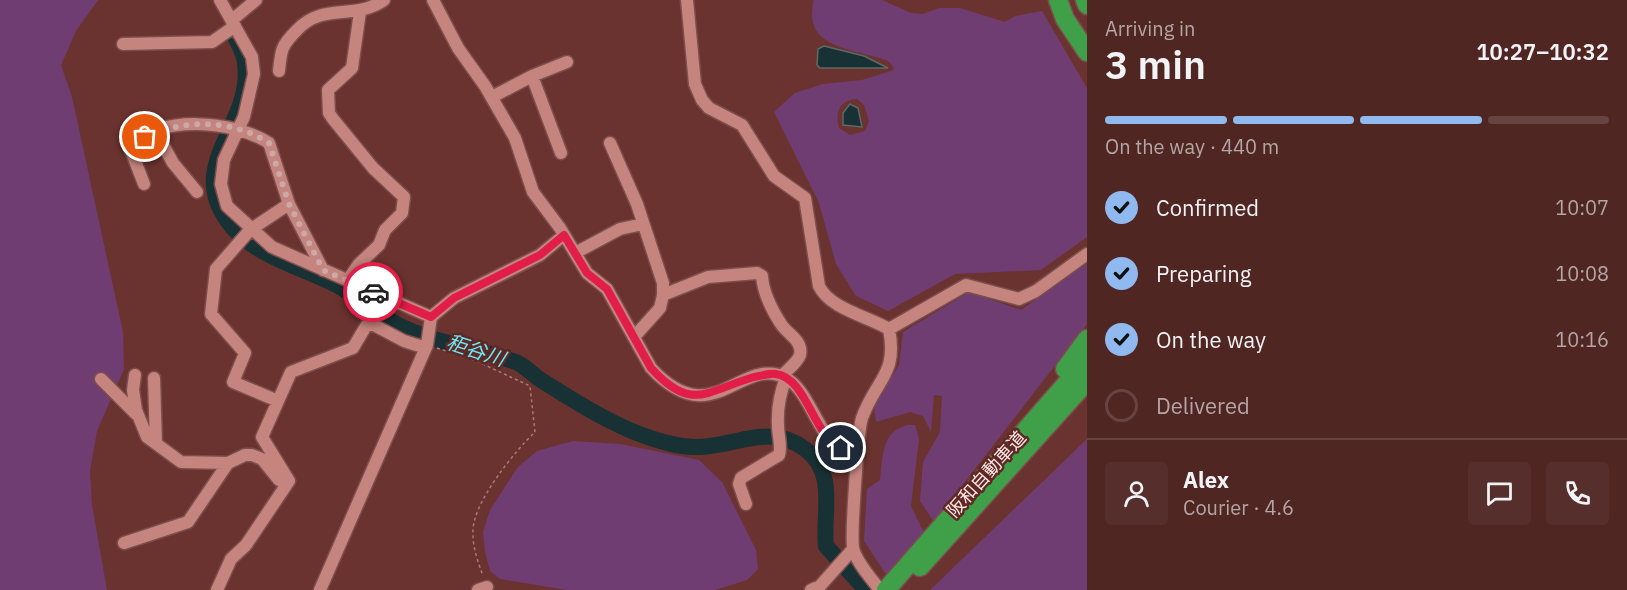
<!DOCTYPE html>
<meta charset="utf-8">
<style>
body{margin:0;font-family:"IBM Plex Sans","Noto Sans JP",sans-serif;background:#562e2b;color:#f1f3f6;height:100vh;display:flex;flex-direction:column;font-size:22px;white-space:nowrap}
*{box-sizing:border-box;margin:0}
p{font-size:20px;color:#b4a5a6}
.icon{flex:none;width:33px;height:33px;fill:none;stroke:currentColor;stroke-width:2;stroke-linecap:round;stroke-linejoin:round}
.map{position:relative;flex:1;overflow:hidden}
.panel{display:flex;flex-direction:column;background:#502623;width:540px}
.panel>*{flex:none}
.pin{position:absolute;display:grid;place-items:center;width:51px;height:51px;color:#fff;margin:-26px;border:3px solid #fff;border-radius:50%;box-shadow:0 2px 6px #0007}
.courier{position:absolute;display:grid;place-items:center;width:60px;height:60px;margin:-30px;border:4px solid #e11d48;border-radius:50%;background:#fff;color:#222;box-shadow:0 2px 8px #0007}
.headline em{font-style:normal;font-weight:600}
.headline div{display:flex;flex-direction:column-reverse}
.headline{display:flex;align-items:center;justify-content:space-between;height:102px;padding:0 18px}
h1{font-size:39px;font-weight:600;line-height:45px}
.bar{display:grid;grid-template-columns:repeat(4,1fr);gap:9px 6px;align-content:center;height:72px;padding:0 18px}
.bar i{height:8px;border-radius:4px;background:#674341}
.bar .selected{background:#90b9f0}
.bar p{grid-column:span 4}
.line{display:flex;align-items:center;gap:15px;padding:0 18px;border-top:2px solid #674341}
.line div{flex:1}
.round{display:grid;place-items:center;flex:none;width:63px;height:63px;border-radius:6px;background:#562e2b}
ol{padding:0 18px;list-style:none}
li{display:flex;align-items:center;gap:18px;height:66px}
li p{margin-inline-start:auto}
li .icon{padding:6px;border-radius:50%;background:#90b9f0;color:#111;stroke-width:4}
li:last-child{color:#b4a5a6}
li i{width:33px;height:33px;border:3px solid #674341;border-radius:50%}
main{display:flex;flex:1;min-height:0}
.map>svg:first-child{display:block}
.green{fill:#703d73;fill-rule:evenodd}
.water{fill:#183134;stroke:#5d6869;stroke-width:1.5}
.lines{fill:none;stroke-linecap:round;stroke-linejoin:round}
.river{stroke:#183134;stroke-width:16}
.minor-casing{stroke:#7b4e4c;stroke-width:15}
.highway-casing{stroke:#7b4e4c;stroke-width:21}
.path{stroke:#a67c79;stroke-width:1.5;stroke-dasharray:3 3;stroke-linecap:butt}
.minor{stroke:#c5847e;stroke-width:12}
.highway{stroke:#40a049;stroke-width:18}
.done{stroke:#cba9a6;stroke-width:6;stroke-dasharray:0 10.8}
.route{stroke:#e11d48;stroke-width:8}
.labels{text-anchor:middle;dominant-baseline:central;stroke-width:5;stroke-linejoin:round;paint-order:stroke}
.street-label{font-size:18px;fill:#fee8e6;stroke:#5f2825}
.water-label{font-size:20px;font-style:italic;fill:#69e8f6;stroke:#5f2825}
</style>
<main>
<div class="map">
<svg width="1087" height="590" viewBox="0 0 1087 590">
<rect width="100%" height="100%" fill="#6b332f"/>
<path class="green" d="M0 0H98L76 31 61 65 72 97 123 332 124 369 97 431 90 471 92 505 107 590H0Z
M814 0H882L911 13 923 14 939 8H960L1005 22 1015 16 1042 11 1087 88V237L1041 270 955 274 888 311 856 296 836 264 819 203 774 112 795 93 823 84 862 80 891 71 894 68 888 61C853 48 801 49 814 0ZM857 99 864 105 869 121 865 131 850 135 839 128C835 112 839 100 857 99Z
M1087 263V324L934 522 920 501 923 462 940 432 942 396 934 395 931 432 923 416 910 412 876 422 874 406 899 365 903 332 969 292 1021 310Z
M908 425H915L919 439 911 506 924 533 887 576 864 541 867 489 880 480C883 457 881 431 908 425Z
M1087 439V590H930Z
M573 441 620 444 699 460 722 482 756 550 758 569 747 580 715 590H567L500 579 490 571 485 552 483 532 490 510 518 467 537 451Z"/>
<path class="water" d="M824 46 864 56 888 68H820L817 65 818 49Z
M850 104 858 108 862 127 843 125V113Z"/>
<g class="lines">
<path class="river" d="M233 33C238 43 244 52 245 63 254 126 180 166 233 228 257 255 296 266 328 281 354 292 375 313 400 326 437 344 480 348 518 363 526 367 533 375 541 380 579 404 624 433 668 443 682 447 696 448 710 446 744 442 774 425 805 449 838 474 822 513 826 546L866 590"/>
<defs>
<path id="minor" d="M220 0 252 57 254 74 244 117 224 160 221 184 227 206 272 247 431 317
M433 0 458 48 485 86 515 138 533 192 560 228 587 273 607 289 651 368C713 435 741 354 786 378 806 388 817 428 834 445L859 450
M687 0 695 84 702 100 709 108 742 125 774 176 805 198 819 286C830 309 867 316 889 329 898 375 876 379 862 418 858 430 851 533 853 547 855 561 872 579 880 590
M232 20 256 0
M123 44 212 42 235 26
M279 71C281 50 281 46 297 30 323 2 354 21 384 0
M532 76 561 153
M492 97 532 76 567 62
M156 132 173 163 197 192
M610 143 637 204 663 283V295
M144 184 130 148C158 113 235 121 269 143L289 204 323 270
M575 253 620 229 643 224
M348 280 359 264 379 245 385 230 402 213 404 197 373 168 333 119 329 113 328 90 352 68 360 12
M889 329 966 285 1019 299 1036 291 1087 254
M634 337 660 308 663 295 708 277 757 273 762 276C763 292 772 310 781 324 787 334 803 340 800 355 798 362 787 370 782 376
M135 375 133 390 136 410 147 437 181 462 228 463 245 455H252L262 459 279 480
M154 378 156 443
M101 379 136 414
M278 401 233 382 245 353 211 314 216 269 250 230 289 204
M746 504 739 484 741 478 779 455C782 446 778 436 778 426 777 409 780 393 786 378
M124 543 188 522 228 463
M217 590 231 559 246 545 289 481 262 437 291 372 353 348 366 326 372 324 404 341 426 348
M320 590 427 345 431 317 454 298 540 255 564 235
M478 590 487 587
M811 590 820 586 853 549"/>
<path id="highway" d="M1058 0 1065 19 1087 52
M1085 0 1087 5
M1065 369 1087 339
M920 567 1087 381
M886 590 1087 360"/>
</defs>
<use href="#minor" class="minor-casing"/>
<use href="#highway" class="highway-casing"/>
<path class="path" d="M437 348 474 360 530 386 535 432C515 451 474 501 473 530 472 546 478 562 483 576"/>
<use href="#minor" class="minor"/>
<use href="#highway" class="highway"/>
</g>
<g class="lines">
<path class="done" d="M145 137C184 119 232 119 269 143L289 204 323 270 373 292"/>
<path class="route" d="M373 292 431 317 454 298 540 255 564 235 587 273 607 289 651 368C692 413 706 391 754 377 760 376 770 373 776 374 807 378 813 436 841 448"/>
</g>
<g class="labels">
<g class="street-label">
<text transform="translate(986 474) rotate(-48)">阪和自動車道</text>
</g>
<g class="water-label">
<text transform="translate(476 350) rotate(18)">秬谷川</text>
</g>
</g>
</svg>
<div class="pin" style="left:145px;top:137px;background:#ea580c"><svg class="icon" aria-label="bag" viewBox="0 0 24 24"><path d="M5 8h14l-1 12H6zM9 8a3 3 0 0 1 6 0"/></svg></div>
<div class="pin" style="left:841px;top:448px;background:#1f2937"><svg class="icon" aria-label="home" viewBox="0 0 24 24"><path d="M3 11l9-7 9 7M6 9v11h12V9"/></svg></div>
<div class="courier" style="left:373px;top:292px"><svg class="icon" aria-label="car" viewBox="0 0 24 24"><path d="M5 17H2v-5l4-1 3-4h7l3 4 3 1v5h-3M9 17h6M6 11h13"/><circle cx="7" cy="17" r="2"/><circle cx="17" cy="17" r="2"/></svg></div>
</div>
<section class="panel">
<div class="headline"><div><h1>3 min</h1><p>Arriving in</p></div><em>10:27–10:32</em></div>
<div class="bar"><i class="selected"></i><i class="selected"></i><i class="selected"></i><i></i><p>On the way · 440 m</p></div>
<ol>
<li><svg class="icon" aria-label="check" viewBox="0 0 24 24"><path d="M5 12l5 5 9-10"/></svg>Confirmed<p>10:07</p></li>
<li><svg class="icon" aria-label="check" viewBox="0 0 24 24"><path d="M5 12l5 5 9-10"/></svg>Preparing<p>10:08</p></li>
<li><svg class="icon" aria-label="check" viewBox="0 0 24 24"><path d="M5 12l5 5 9-10"/></svg>On the way<p>10:16</p></li>
<li><i></i>Delivered</li>
</ol>
<div class="line" style="height:108px"><a class="round"><svg class="icon" aria-label="person" viewBox="0 0 24 24"><circle cx="12" cy="8" r="4"/><path d="M4 21q1-7 8-7t8 7"/></svg></a><div><b>Alex</b><p>Courier · 4.6</p></div><a class="round"><svg class="icon" aria-label="chat" viewBox="0 0 24 24"><path d="M4 5h16v11H9l-5 4z"/></svg></a><a class="round"><svg class="icon" aria-label="phone" viewBox="0 0 24 24"><path d="M5 4h4l2 5-3 2q2 4 5 5l2-3 5 2v4C11 20 4 13 5 4z"/></svg></a></div>
</section>
</main>
